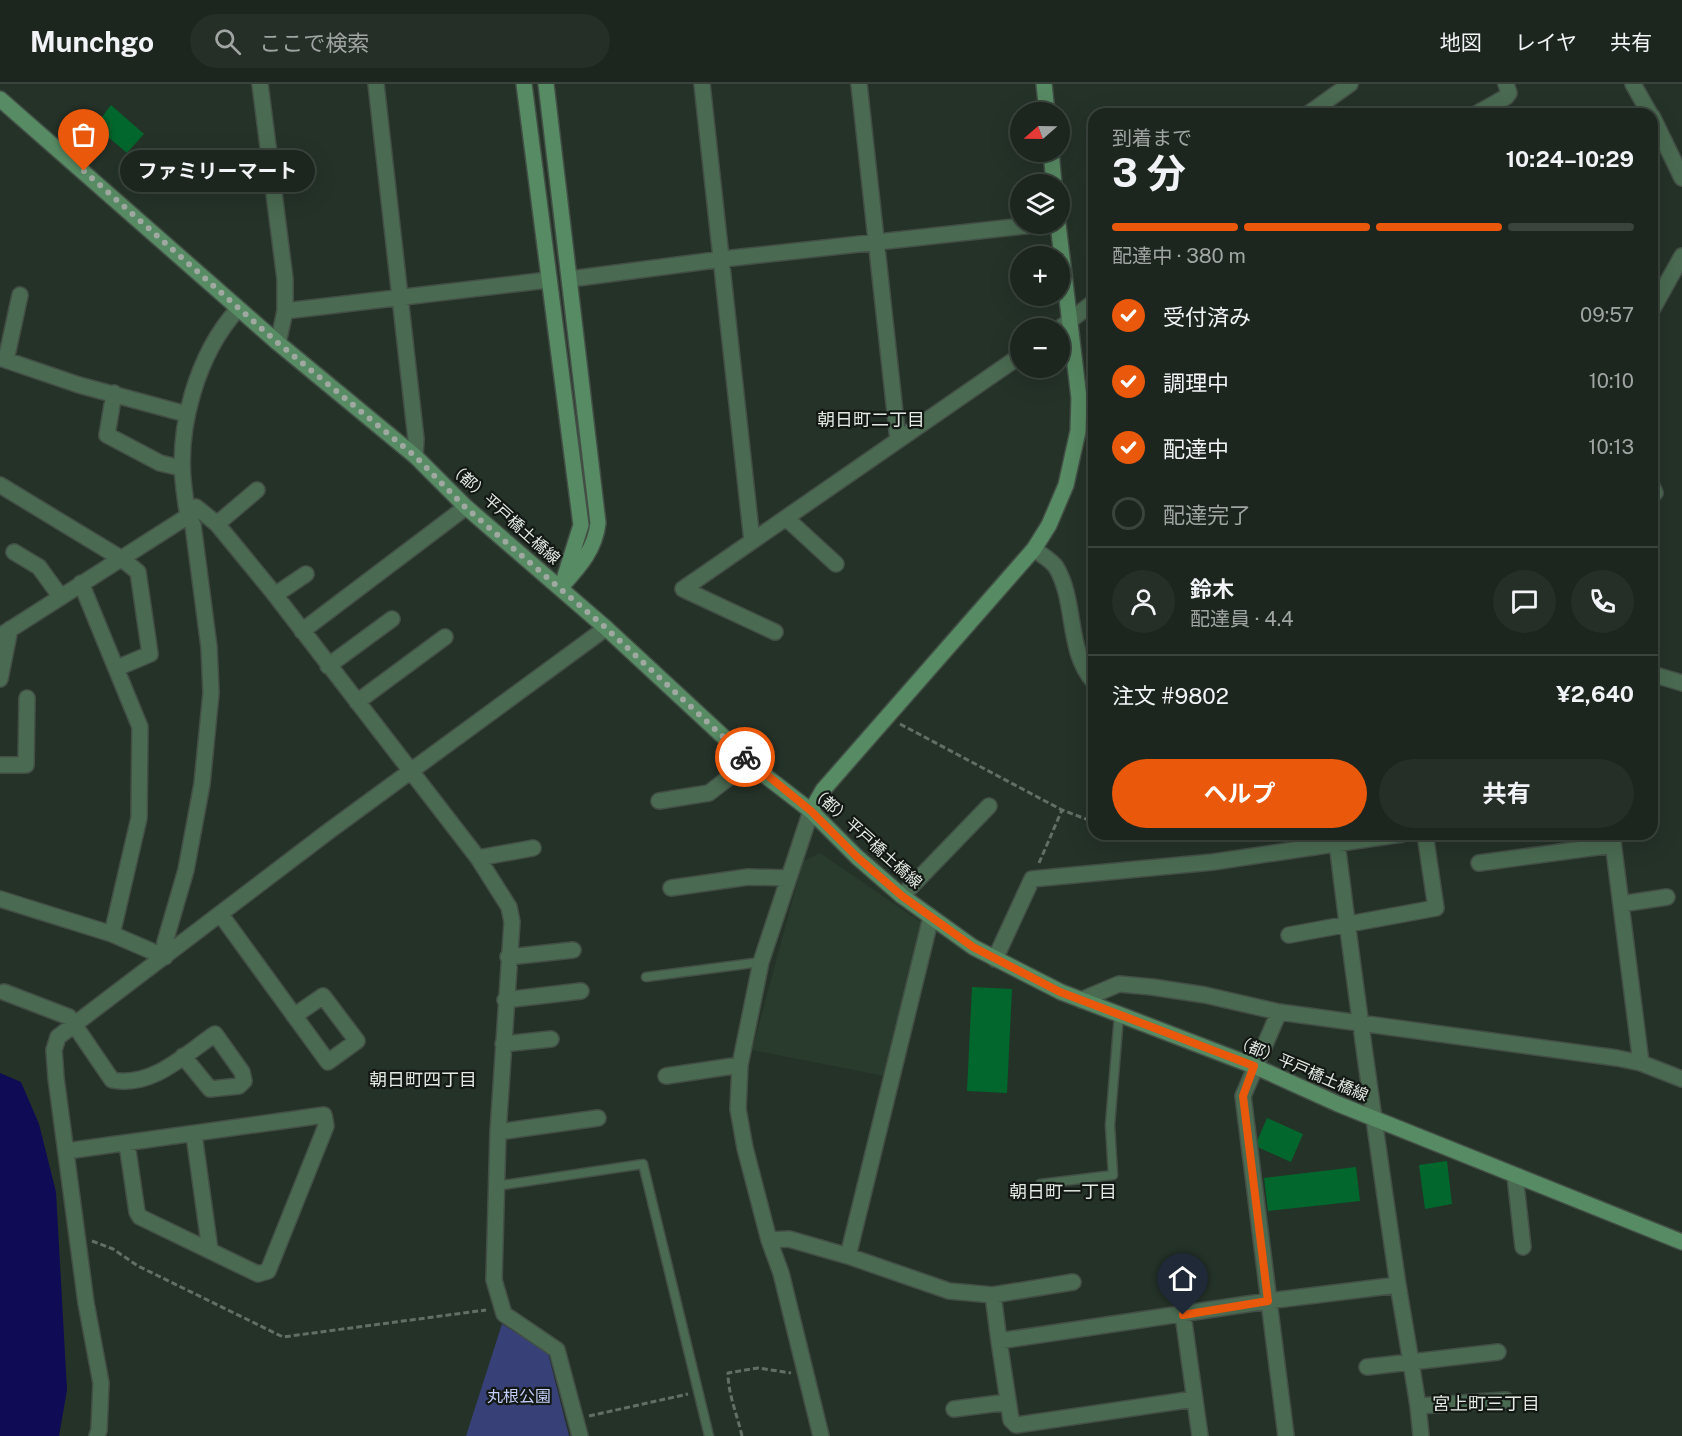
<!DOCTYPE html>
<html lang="ja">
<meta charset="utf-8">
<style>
body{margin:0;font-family:"Public Sans","Noto Sans JP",sans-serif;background:#252e27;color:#f1f3f6;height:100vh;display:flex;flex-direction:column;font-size:22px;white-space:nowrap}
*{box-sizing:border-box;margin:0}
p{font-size:20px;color:#a0a5a4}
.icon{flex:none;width:33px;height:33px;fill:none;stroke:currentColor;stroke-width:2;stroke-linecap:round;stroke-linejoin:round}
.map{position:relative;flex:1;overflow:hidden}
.side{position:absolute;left:1088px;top:24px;width:570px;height:732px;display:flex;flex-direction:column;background:#1c261e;border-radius:18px;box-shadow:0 6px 24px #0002,0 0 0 2px #3a433c}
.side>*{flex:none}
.needle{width:39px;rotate:250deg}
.buttons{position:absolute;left:1010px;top:18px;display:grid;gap:12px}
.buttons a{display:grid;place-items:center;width:60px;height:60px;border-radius:50%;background:#1c261e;box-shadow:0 6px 24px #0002,0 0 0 2px #3a433c;font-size:30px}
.pin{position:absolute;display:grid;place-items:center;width:51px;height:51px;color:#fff;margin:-62px -26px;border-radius:50% 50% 50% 0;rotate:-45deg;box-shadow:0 0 6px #0007}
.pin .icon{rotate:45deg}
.courier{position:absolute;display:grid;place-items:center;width:60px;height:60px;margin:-30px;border:4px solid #ea580c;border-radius:50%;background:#fff;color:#222;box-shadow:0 2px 8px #0007}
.bubble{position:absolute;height:42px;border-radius:21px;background:#1c261e;box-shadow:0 6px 24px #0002,0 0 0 2px #3a433c;font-size:20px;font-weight:700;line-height:42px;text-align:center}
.overview em{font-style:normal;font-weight:700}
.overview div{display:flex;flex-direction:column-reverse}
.overview{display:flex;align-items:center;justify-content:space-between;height:102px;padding:0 24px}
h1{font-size:39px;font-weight:700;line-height:45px}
.bar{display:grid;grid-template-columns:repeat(4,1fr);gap:9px 6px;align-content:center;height:72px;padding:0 24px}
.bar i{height:8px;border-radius:4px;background:#3a433c}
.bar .on{background:#ea580c}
.bar p{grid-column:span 4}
.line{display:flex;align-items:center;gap:15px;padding:0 24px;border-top:2px solid #3a433c}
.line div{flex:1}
.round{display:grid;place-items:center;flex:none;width:63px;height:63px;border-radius:32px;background:#252e27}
ol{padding:0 24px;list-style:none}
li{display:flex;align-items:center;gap:18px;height:66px}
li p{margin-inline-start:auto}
li .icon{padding:6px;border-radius:50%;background:#ea580c;color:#fff;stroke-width:4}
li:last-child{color:#a0a5a4}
li i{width:33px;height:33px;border:3px solid #3a433c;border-radius:50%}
.button{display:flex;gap:12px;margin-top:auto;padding:12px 24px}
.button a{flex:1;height:69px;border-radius:36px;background:#ea580c;color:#fff;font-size:24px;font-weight:700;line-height:69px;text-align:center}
.button a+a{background:#252e27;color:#f1f3f6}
header{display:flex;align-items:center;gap:36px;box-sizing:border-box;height:84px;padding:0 30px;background:#1c261e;border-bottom:2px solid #3a433c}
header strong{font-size:28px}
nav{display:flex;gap:33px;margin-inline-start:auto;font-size:21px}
.search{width:420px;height:54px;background:#252e27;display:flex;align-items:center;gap:15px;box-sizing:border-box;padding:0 21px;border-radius:33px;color:#a0a5a4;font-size:22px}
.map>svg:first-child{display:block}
.built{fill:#283b2c}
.green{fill:#374178}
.water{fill:#0f0b54}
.building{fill:#02672d}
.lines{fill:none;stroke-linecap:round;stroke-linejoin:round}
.lane-casing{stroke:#434f46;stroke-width:11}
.street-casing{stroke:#434f46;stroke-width:18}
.secondary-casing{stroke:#434f46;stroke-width:18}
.path{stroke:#636e65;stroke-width:3;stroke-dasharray:6 3;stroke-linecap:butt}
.lane{stroke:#4a6a51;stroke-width:8}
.street{stroke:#4a6a51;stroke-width:15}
.secondary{stroke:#578b63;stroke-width:15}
.done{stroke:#9fa9a1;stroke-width:6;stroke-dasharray:0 10.8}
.route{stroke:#ea580c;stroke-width:8}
.labels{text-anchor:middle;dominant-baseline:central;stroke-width:4.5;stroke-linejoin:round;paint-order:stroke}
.street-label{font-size:16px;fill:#e1e9e2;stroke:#131814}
.park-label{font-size:16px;fill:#c2cef9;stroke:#131814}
.neighbourhood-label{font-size:18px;fill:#e1e9e2;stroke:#131814}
</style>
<header>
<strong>Munchgo</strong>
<div class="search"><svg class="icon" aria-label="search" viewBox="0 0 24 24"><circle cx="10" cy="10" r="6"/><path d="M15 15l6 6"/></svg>ここで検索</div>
<nav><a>地図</a><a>レイヤ</a><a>共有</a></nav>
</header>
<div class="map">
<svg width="1682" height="1352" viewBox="0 0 1682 1352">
<rect width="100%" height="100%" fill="#253228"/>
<path class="built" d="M820 769 922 839 884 992 752 966 803 777Z"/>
<path class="green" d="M502 1240 548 1269 569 1352H466Z"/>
<path class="water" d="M0 989 21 998 39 1040 56 1108 67 1306 59 1352H0Z"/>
<path class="building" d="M111 21 144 50 127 69 95 42Z
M972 903 1012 905 1007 1009 967 1007Z
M1267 1034 1303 1050 1291 1078 1255 1062Z
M1447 1077 1452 1120 1425 1125 1419 1081Z
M1356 1083 1360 1117 1268 1127 1264 1094Z"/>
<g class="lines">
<defs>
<path id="lane" d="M646 893 761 878
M1040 1100 1113 1091 1110 1041 1119 931
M496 1102 643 1080 709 1352"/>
<path id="street" d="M260 0 285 195V227L278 259
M376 0 416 355 415 372
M702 0 752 457
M859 0 898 356
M1633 0 1650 30
M1308 30 1350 0
M1476 30 1506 13 1509 9 1506 0
M1652 32 1682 94
M570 195 723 175 1042 140
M1652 226 1682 172
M285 227 548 196
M1059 245 1094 218
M0 274 79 301 186 330
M6 276 20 211
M114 309 107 351 160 379 181 384
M0 401 122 475 138 488 150 570 117 584
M1652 402 1655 409
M786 434 836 480
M217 440 257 406
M1034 465C1040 470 1051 476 1056 483 1077 518 1066 567 1094 598
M14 468 39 483 60 512
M81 499 140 643 139 734 112 850
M275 511 306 490
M302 547 466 423
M775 548 683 505 1020 272
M0 552 188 432 196 423 217 440 272 507 478 774 509 823 512 838 498 1048 494 1196 504 1230 557 1266 580 1352
M328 582 392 535
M1652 590 1682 599
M0 595 10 545
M357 618 445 553
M0 681H26L27 614
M659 717 709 709 750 677
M811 727 761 878 740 981 738 1025 745 1064 769 1156 781 1189 821 1352
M1612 750 1641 979
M478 774 533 764
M1479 779 1613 761
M671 804 748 793 788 794
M902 812 989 722
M0 815 112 850 165 873
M1621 820 1667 813
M221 831 328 978 357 957 323 912 294 932
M1289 851 1436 824 1425 750
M165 873V858L186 786 202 700 211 609 209 563 193 441C186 430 186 418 184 405 176 345 197 270 238 225
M508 873 573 866
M995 875 1032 795 1213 778 1402 750
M4 908 69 933 112 996C152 1004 184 971 215 950L242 988 244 997 239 1002 210 1005 183 972
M505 916 581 907
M1081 916 1119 900 1152 903 1205 911 1279 928 1617 974 1641 979 1682 995
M1279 928 1243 1012 1286 1352
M503 960 551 955
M666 992 740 981
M498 1048 598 1034
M194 1051 210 1166
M67 1067 324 1031 326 1042 268 1187 258 1190 140 1133 137 1128 127 1060
M1515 1092 1523 1163
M769 1156 789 1155 848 1172 949 1207 993 1211 999 1257 1268 1217 1398 1201C1376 1051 1354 901 1336 750
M848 1172 931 833
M1398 1201 1411 1278 1498 1268
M993 1211 1073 1198
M1183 1231 1200 1352
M999 1257 1011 1336 1016 1341 1194 1315
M1367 1283 1411 1278 1418 1322 1506 1316
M1418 1322 1421 1352
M954 1325 1008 1318
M97 1352 99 1346 101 1299 86 1219 56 994 54 966 58 953 329 747 606 544"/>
<path id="secondary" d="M524 0 581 441 565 492
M546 0 598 439C595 466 579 483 561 503
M1044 0 1047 28
M0 15 278 259 415 372 466 423 606 544 767 693 811 727 857 773 902 812 973 863 1061 908 1254 982 1338 1020 1682 1158
M1051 68 1054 100
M811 727 823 706 1034 465 1049 441 1066 401 1078 347 1079 314 1058 140"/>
</defs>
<use href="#lane" class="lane-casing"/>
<use href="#street" class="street-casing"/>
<use href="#secondary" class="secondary-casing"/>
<path class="path" d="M900 640 1062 726 1094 738
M1039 779 1062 726
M92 1157 113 1165 138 1182 283 1253 486 1226
M589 1332 688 1310
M742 1352C737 1330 728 1310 728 1289L758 1284 791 1289"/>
<use href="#lane" class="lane"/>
<use href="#street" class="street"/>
<use href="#secondary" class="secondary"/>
</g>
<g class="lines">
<path class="done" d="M84 87 278 259 415 372 465 423 606 544 745 673"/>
<path class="route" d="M745 673 811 727 857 773 902 812 973 863 1060 908 1254 982 1243 1012 1268 1217 1183 1231"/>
</g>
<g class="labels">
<g class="street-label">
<text transform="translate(504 429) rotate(42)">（都）平戸橋土橋線</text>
<text transform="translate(866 753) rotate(42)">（都）平戸橋土橋線</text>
<text transform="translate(1301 984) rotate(23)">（都）平戸橋土橋線</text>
</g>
<g class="park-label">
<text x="519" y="1312">丸根公園</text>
</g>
<g class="neighbourhood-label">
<text x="871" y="335">朝日町二丁目</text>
<text x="423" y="995">朝日町四丁目</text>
<text x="1063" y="1107">朝日町一丁目</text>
<text x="1486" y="1319">宮上町三丁目</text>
</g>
</g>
</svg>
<div class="buttons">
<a><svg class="needle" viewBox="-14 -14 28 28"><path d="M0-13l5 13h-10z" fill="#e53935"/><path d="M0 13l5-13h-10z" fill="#a0a5a4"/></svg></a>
<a><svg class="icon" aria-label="layers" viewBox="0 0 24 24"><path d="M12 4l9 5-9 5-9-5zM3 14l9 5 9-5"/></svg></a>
<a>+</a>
<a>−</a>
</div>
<div class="pin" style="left:84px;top:87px;background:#ea580c"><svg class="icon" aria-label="bag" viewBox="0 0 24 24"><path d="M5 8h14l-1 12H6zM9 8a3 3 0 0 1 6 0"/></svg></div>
<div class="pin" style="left:1183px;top:1231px;background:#1f2937"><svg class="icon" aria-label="home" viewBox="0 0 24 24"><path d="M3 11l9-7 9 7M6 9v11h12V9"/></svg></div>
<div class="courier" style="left:745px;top:673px"><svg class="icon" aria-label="bike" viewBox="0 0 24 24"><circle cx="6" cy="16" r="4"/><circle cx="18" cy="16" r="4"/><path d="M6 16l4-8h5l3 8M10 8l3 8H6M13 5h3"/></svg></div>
<div class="bubble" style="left:120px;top:66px;width:195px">ファミリーマート</div>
<section class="side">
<div class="overview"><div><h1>3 分</h1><p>到着まで</p></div><em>10:24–10:29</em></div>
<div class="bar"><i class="on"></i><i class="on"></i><i class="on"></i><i></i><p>配達中 · 380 m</p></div>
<ol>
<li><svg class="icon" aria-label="check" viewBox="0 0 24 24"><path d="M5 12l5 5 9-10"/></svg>受付済み<p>09:57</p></li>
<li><svg class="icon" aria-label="check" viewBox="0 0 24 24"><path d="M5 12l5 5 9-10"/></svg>調理中<p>10:10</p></li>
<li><svg class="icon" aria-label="check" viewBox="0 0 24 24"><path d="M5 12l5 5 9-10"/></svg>配達中<p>10:13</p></li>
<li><i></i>配達完了</li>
</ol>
<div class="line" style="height:108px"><a class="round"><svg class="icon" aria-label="person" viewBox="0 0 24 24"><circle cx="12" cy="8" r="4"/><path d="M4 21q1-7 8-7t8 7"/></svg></a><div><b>鈴木</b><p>配達員 · 4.4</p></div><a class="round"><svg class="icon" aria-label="chat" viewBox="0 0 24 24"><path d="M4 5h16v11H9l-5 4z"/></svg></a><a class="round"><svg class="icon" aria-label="phone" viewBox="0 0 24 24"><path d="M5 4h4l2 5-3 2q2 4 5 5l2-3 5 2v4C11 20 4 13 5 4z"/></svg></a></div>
<div class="line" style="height:78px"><div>注文 #9802</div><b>¥2,640</b></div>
<div class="button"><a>ヘルプ</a><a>共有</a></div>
</section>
</div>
